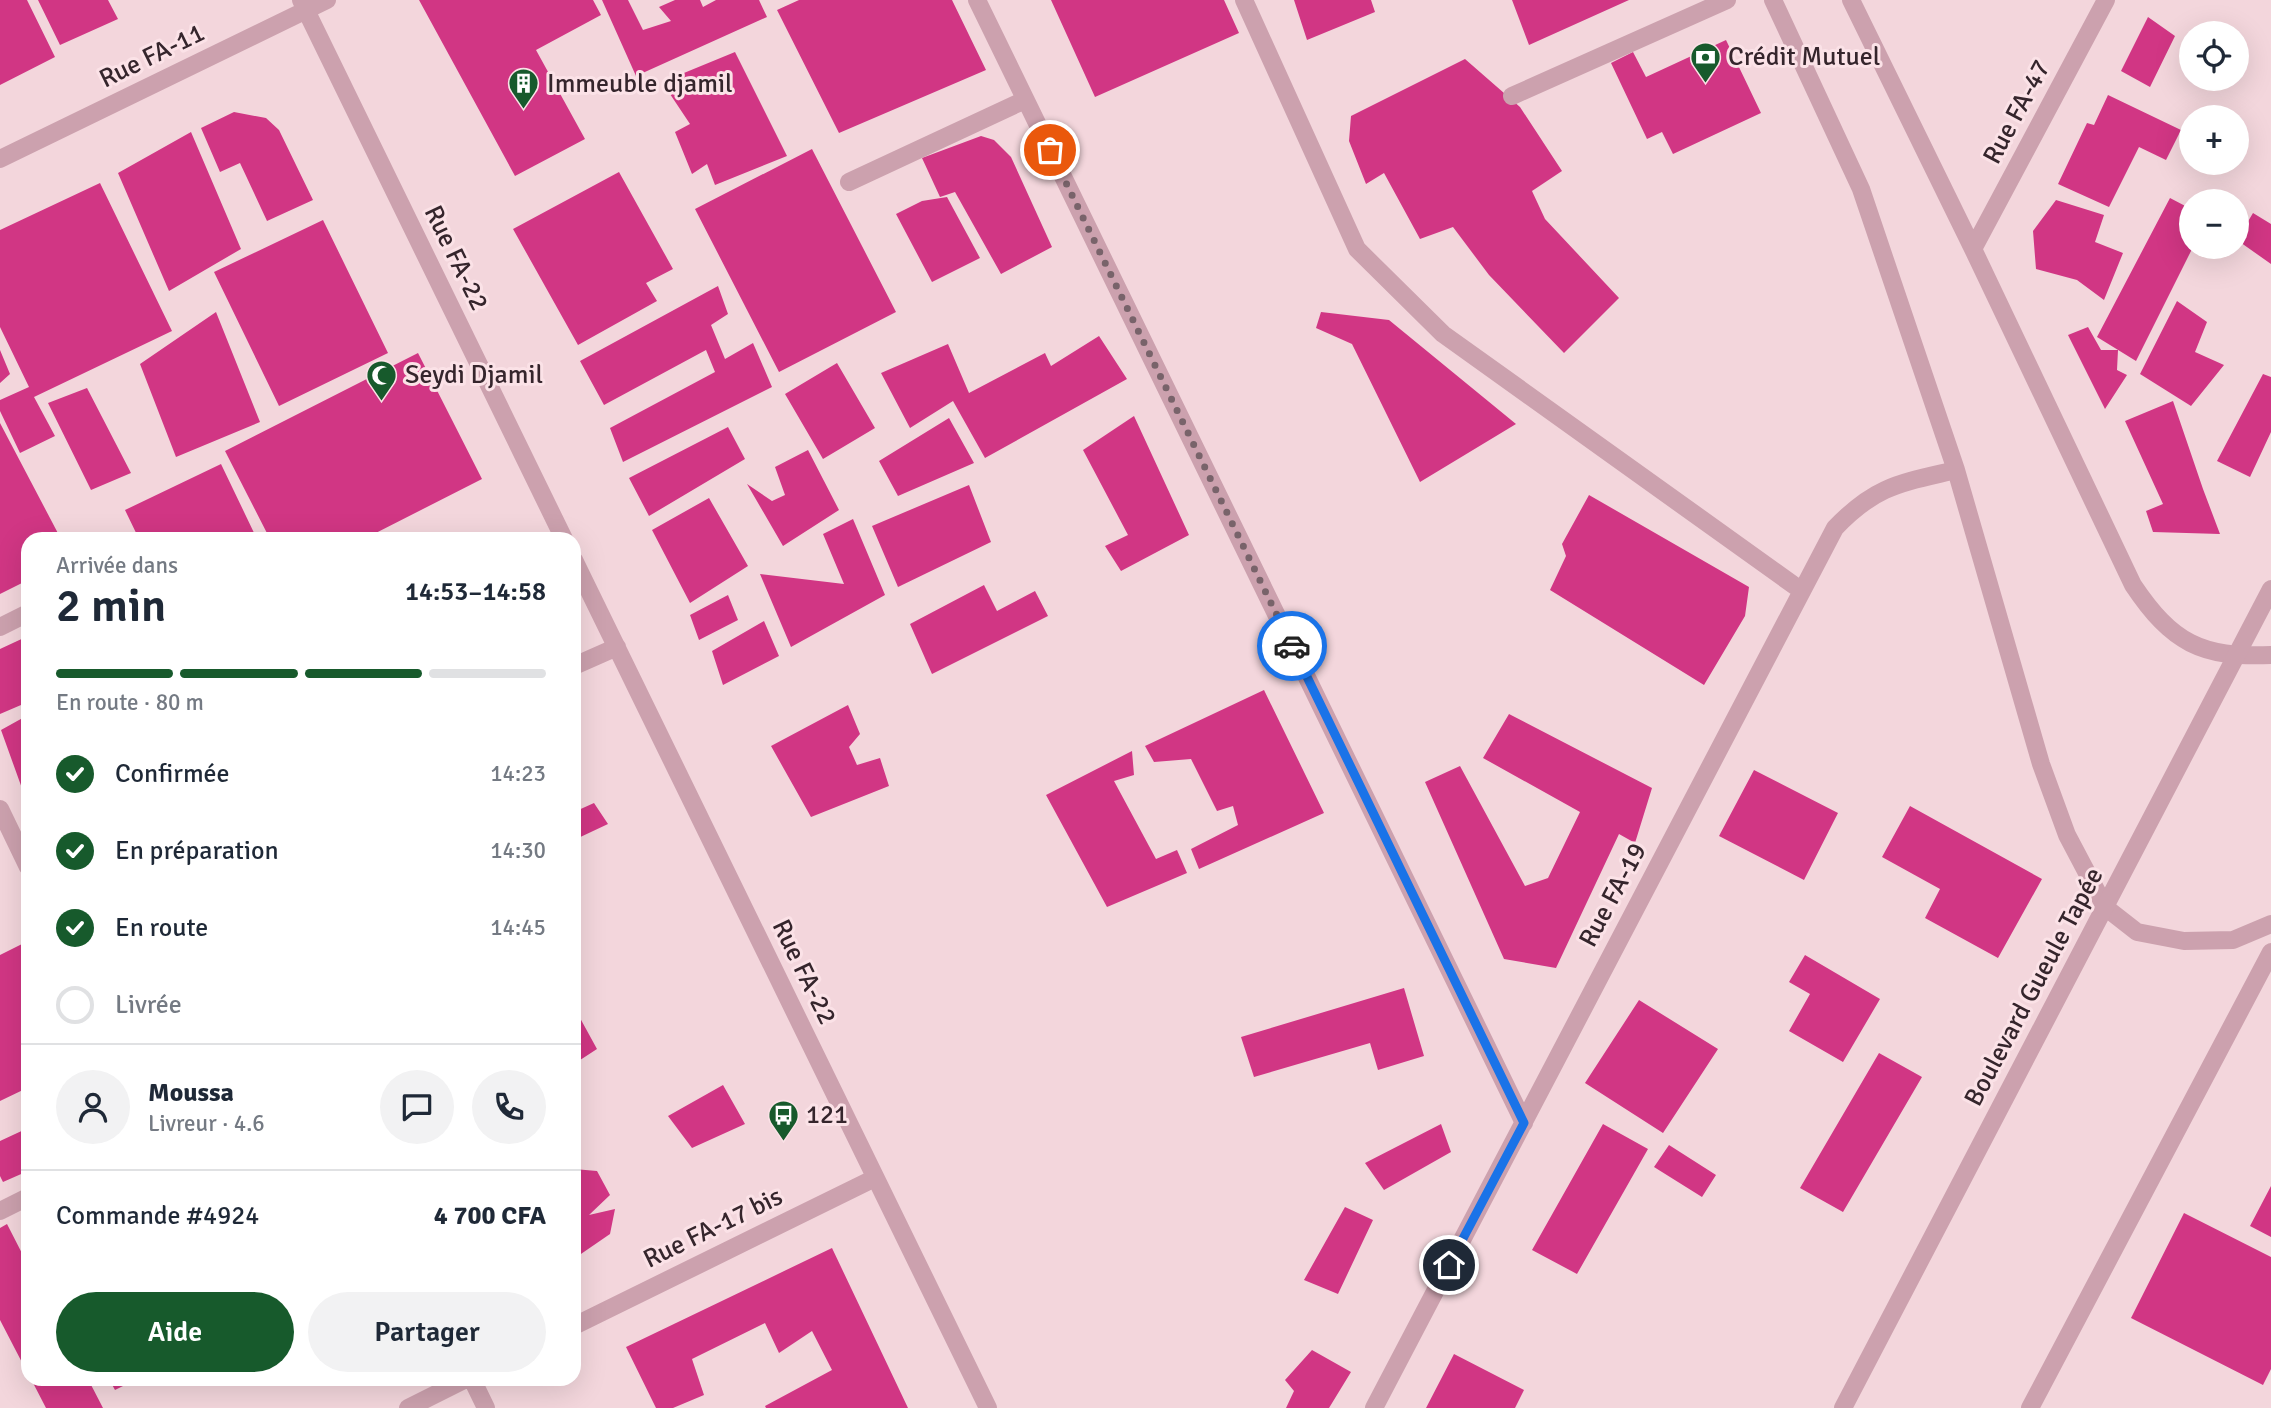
<!DOCTYPE html>
<html lang="fr">
<meta charset="utf-8">
<style>
body{margin:0;font-family:Signika,sans-serif;background:#f2f2f3;color:#1f2937;height:100vh;display:flex;flex-direction:column;font-size:26px;white-space:nowrap}
*{box-sizing:border-box;margin:0}
p{font-size:23px;color:#747a83}
.icon{flex:none;width:38px;height:38px;fill:none;stroke:currentColor;stroke-width:2;stroke-linecap:round;stroke-linejoin:round}
.map{position:relative;flex:1;overflow:hidden}
.panel{position:absolute;left:21px;top:532px;width:560px;height:854px;display:flex;flex-direction:column;background:#fff;border-radius:21px;box-shadow:0 7px 28px #0002}
.panel>*{flex:none}
.controls{position:absolute;left:2179px;top:21px;display:grid;gap:14px}
.controls a{display:grid;place-items:center;width:70px;height:70px;border-radius:50%;background:#fff;box-shadow:0 7px 28px #0002;font-size:35px}
.pin{position:absolute;display:grid;place-items:center;width:60px;height:60px;color:#fff;margin:-30px;border:4px solid #fff;border-radius:50%;box-shadow:0 2px 7px #0007}
.courier{position:absolute;display:grid;place-items:center;width:70px;height:70px;margin:-35px;border:5px solid #1a73e8;border-radius:50%;background:#fff;color:#222;box-shadow:0 2px 9px #0007}
.summary em{font-style:normal;font-weight:600}
.summary div{display:flex;flex-direction:column-reverse}
.summary{display:flex;align-items:center;justify-content:space-between;height:119px;padding:0 35px}
h1{font-size:46px;font-weight:600;line-height:52px}
.bar{display:grid;grid-template-columns:repeat(4,1fr);gap:10px 7px;align-content:center;height:84px;padding:0 35px}
.bar i{height:9px;border-radius:5px;background:#e0e1e3}
.bar .current{background:#175a2c}
.bar p{grid-column:span 4}
.line{display:flex;align-items:center;gap:18px;padding:0 35px;border-top:2px solid #e0e1e3}
.line div{flex:1}
.round{display:grid;place-items:center;flex:none;width:74px;height:74px;border-radius:37px;background:#f2f2f3}
ol{padding:0 35px;list-style:none}
li{display:flex;align-items:center;gap:21px;height:77px}
li p{margin-inline-start:auto}
li .icon{padding:7px;border-radius:50%;background:#175a2c;color:#fff;stroke-width:4}
li:last-child{color:#747a83}
li i{width:38px;height:38px;border:4px solid #e0e1e3;border-radius:50%}
.button{display:flex;gap:14px;margin-top:auto;padding:14px 35px}
.button a{flex:1;height:80px;border-radius:42px;background:#175a2c;color:#fff;font-size:28px;font-weight:600;line-height:80px;text-align:center}
.button a+a{background:#f2f2f3;color:#1f2937}
.map>svg:first-child{display:block}
.building{fill:#d13684}
.lines{fill:none;stroke-linecap:round;stroke-linejoin:round}
.service{stroke:#cca1ae;stroke-width:18}
.minor{stroke:#cca1ae;stroke-width:18}
.tertiary{stroke:#cca1ae;stroke-width:18}
.done{stroke:#78636a;stroke-width:7;stroke-dasharray:0 12.6}
.route{stroke:#1a73e8;stroke-width:9}
.labels{text-anchor:middle;dominant-baseline:central;stroke-width:6;stroke-linejoin:round;paint-order:stroke}
.street-label{font-size:26px;fill:#35252c;stroke:#fbe2e7}
.poi-label{font-size:26px;fill:#35252c;stroke:#fbe2e7;text-anchor:start}
</style>
<div class="map">
<svg width="2271" height="1408" viewBox="0 0 2271 1408">
<rect width="100%" height="100%" fill="#f3d6dc"/>
<path class="building" d="M0 0H27L55 57 0 85Z
M38 0H108L118 19 60 45Z
M419 0H593L601 15 536 50 585 139 515 176Z
M602 0H628L643 30 671 21 659 7 675 0H700L703 7 716 0H759L767 17 636 76Z
M799 0H952L986 70 839 133 777 10Z
M1051 0H1224L1239 33 1095 97Z
M1294 0H1371L1375 12 1307 40Z
M1512 0H1629L1529 45Z
M2148 17 2175 36 2150 87 2121 71Z
M1726 40 1761 113 1673 154 1662 132 1647 139 1611 63 1633 52 1646 77Z
M735 52 787 156 715 185 707 164 692 174 675 132 690 124 662 82Z
M1465 59 1520 107 1562 171 1532 191 1545 219 1619 298 1564 353 1489 275 1453 227 1420 239 1384 173 1366 184 1349 141 1351 116Z
M2108 95 2181 130 2166 160 2139 147 2109 207 2058 184 2087 123 2094 125Z
M234 112 266 118 279 130 313 200 267 221 240 163 220 172 201 128Z
M191 132 241 249 169 291 118 173Z
M981 136 994 140 1011 157 1052 247 1001 274 955 192 940 197 922 158Z
M812 149 896 312 779 372 695 209Z
M619 172 673 269 646 283 657 301 578 345 513 229Z
M100 183 172 331 34 397 55 436 20 453 0 411V400L29 387 0 327V230Z
M947 197 980 258 932 282 896 214 922 201Z
M2170 198 2191 209 2193 247 2136 361 2097 337Z
M2056 200 2104 215 2095 242 2123 253 2104 300 2077 280 2036 269 2033 231Z
M2253 213 2271 224V264L2237 240Z
M323 220 388 353 279 406 214 272Z
M718 286 728 314 711 325 725 359 753 343 772 387 623 462 610 428 715 372 706 350 604 405 580 361Z
M2177 301 2207 322 2195 352 2224 365 2191 406 2140 374Z
M216 312 260 422 176 457 140 364Z
M1321 312 1389 320 1516 424 1420 482 1352 344 1316 328Z
M2088 327 2101 350H2118L2117 370 2127 375 2105 409 2068 335Z
M1099 336 1127 379 985 458 953 401 910 428 881 373 948 344 969 393 1045 353 1051 366Z
M0 350 10 374 0 383Z
M418 353 482 479 364 539H270L225 451Z
M837 363 875 428 823 459 785 394Z
M2263 374 2271 377V432L2250 477 2217 461Z
M87 388 131 473 91 490 48 403Z
M2173 401 2203 489 2220 534 2153 532 2146 511 2163 504 2125 421Z
M1134 416 1189 535 1121 571 1105 546 1128 535 1083 450Z
M949 418 974 463 898 496 879 461Z
M0 423 61 539H28V580L0 594Z
M728 427 745 459 649 516 629 478Z
M808 450 839 510 783 546 747 484 772 501 785 495 775 467Z
M221 464 257 539H139L125 510Z
M969 485 991 542 898 587 872 526Z
M1589 495 1749 587 1745 616 1704 685 1550 590 1566 556 1562 544Z
M709 498 748 566 690 603 652 530Z
M853 519 885 595 791 647 760 574 844 584 823 534Z
M984 585 997 611 1035 591 1048 616 932 674 910 624Z
M728 595 738 620 699 640 690 615Z
M764 621 779 656 723 685 712 651Z
M28 636V702L0 714V649Z
M1264 690 1324 813 1199 869 1191 849 1238 825 1233 806 1217 811 1191 759 1154 762 1145 746Z
M848 705 860 734 849 747 857 765 880 758 889 786 811 817 771 746Z
M1509 714 1652 788 1635 843 1619 834 1556 968 1504 959 1425 782 1460 766 1525 886 1548 878 1580 812 1483 758Z
M28 715V805L1 730Z
M1132 751 1134 775 1114 781 1156 859 1177 850 1187 873 1107 907 1046 795Z
M1754 770 1838 813 1804 880 1719 836Z
M594 803 608 824 574 840V812Z
M1910 806 2042 879 1998 958 1925 918 1940 889 1882 857Z
M28 941V1095L25 1089 0 1101V955Z
M1805 955 1880 999 1843 1062 1789 1031 1810 994 1789 982Z
M1404 988 1424 1056 1378 1070 1370 1043 1254 1077 1241 1037Z
M1639 1000 1718 1049 1663 1133 1585 1083Z
M574 1007 597 1049 574 1064Z
M1879 1053 1922 1077 1843 1212 1800 1188Z
M723 1085 745 1124 692 1148 668 1116Z
M1441 1124 1451 1152 1384 1190 1365 1163Z
M1603 1124 1648 1149 1577 1274 1532 1250Z
M28 1128V1171L3 1182 0 1176V1141Z
M1669 1145 1716 1175 1702 1197 1654 1167Z
M574 1169 597 1171 610 1195 589 1215 615 1209 610 1234 578 1256 574 1248Z
M2271 1186V1237L2250 1226Z
M1345 1207 1373 1220 1338 1294 1304 1280Z
M2184 1213 2271 1257V1369L2263 1385 2131 1318Z
M7 1224 28 1265V1374L0 1320V1228Z
M832 1248 908 1408H766L765 1406 832 1370 812 1331 779 1353 765 1323 692 1359 704 1395 673 1408H656L626 1347Z
M1312 1350 1351 1372 1329 1408H1286L1294 1391 1285 1380Z
M1454 1354 1524 1390 1515 1408H1426Z
M31 1379H88L103 1408H46Z
M109 1379H137L115 1390Z"/>
<g class="lines">
<path class="service" d="M1512 96 1727 0"/>
<path class="minor" d="M301 0 564 539
M977 0 1524 1123
M1244 0 1357 249 1443 334 1802 591
M1773 0 1861 189 1956 470 2041 764 2067 835 2105 907 2137 932 2184 941 2233 940 2271 924
M1851 0 1973 249 2133 585C2172 643 2201 658 2271 655
M0 159 327 0
M849 182 1025 100
M1973 249 2106 0
M574 560 988 1408
M0 627 28 613
M574 666 617 647
M0 809 28 867
M0 1211 28 1197
M574 1326 875 1178
M472 1379 486 1408
M408 1408 466 1379
M1374 1408 1835 528C1876 485 1901 483 1956 470"/>
<path class="tertiary" d="M1843 1408 2271 589
M2030 1408 2271 952"/>
</g>
<g class="lines">
<path class="done" d="M1050 150 1292 646"/>
<path class="route" d="M1292 646 1524 1123 1449 1265"/>
</g>
<defs>
<symbol id="bank-pin" viewBox="-11 -11 22 30"><path d="M0 17L-7.5 6A9.5 9.5 0 1 1 7.5 6Z" fill="#175a2c" stroke="#fbe2e7"/><path d="M-6-4H6V4H-6ZM0-2.3a2.3 2.3 0 1 0 0 4.6a2.3 2.3 0 1 0 0-4.6Z" fill="#fff"/></symbol>
<symbol id="building-pin" viewBox="-11 -11 22 30"><path d="M0 17L-7.5 6A9.5 9.5 0 1 1 7.5 6Z" fill="#175a2c" stroke="#fbe2e7"/><path d="M-4-6H4V6H1V3H-1V6H-4ZM-2.5-4.3h1.7v1.8h-1.7ZM.8-4.3h1.7v1.8H.8ZM-2.5-1h1.7V.8h-1.7ZM.8-1h1.7V.8H.8Z" fill="#fff"/></symbol>
<symbol id="mosque-pin" viewBox="-11 -11 22 30"><path d="M0 17L-7.5 6A9.5 9.5 0 1 1 7.5 6Z" fill="#175a2c" stroke="#fbe2e7"/><path d="M3.5-4.9A6 6 0 1 0 3.5 4.9A5 5 0 1 1 3.5-4.9Z" fill="#fff"/></symbol>
<symbol id="bus-pin" viewBox="-11 -11 22 30"><path d="M0 17L-7.5 6A9.5 9.5 0 1 1 7.5 6Z" fill="#175a2c" stroke="#fbe2e7"/><path d="M-5-6H5V4H4V6H2V4H-2V6H-4V4H-5ZM-3.5-4V0h7V-4ZM-3.5 1.2v1.5H-2V1.2ZM2 1.2v1.5H3.5V1.2Z" fill="#fff"/></symbol>
</defs>
<g fill-rule="evenodd">
<use href="#bank-pin" x="1688" y="40" width="35" height="47"/>
<use href="#building-pin" x="506" y="66" width="35" height="47"/>
<use href="#mosque-pin" x="364" y="358" width="35" height="47"/>
<use href="#bus-pin" x="766" y="1098" width="35" height="47"/>
</g>
<g class="labels">
<g class="street-label">
<text transform="translate(152 56) rotate(-26)">Rue FA-11</text>
<text transform="translate(2017 112) rotate(-62)">Rue FA-47</text>
<text transform="translate(456 258) rotate(64)">Rue FA-22</text>
<text transform="translate(1613 895) rotate(-62)">Rue FA-19</text>
<text transform="translate(804 972) rotate(64)">Rue FA-22</text>
<text transform="translate(2034 987) rotate(-62)">Boulevard Gueule Tapée</text>
<text transform="translate(713 1228) rotate(-26)">Rue FA-17 bis</text>
</g>
<g class="poi-label">
<text x="1728" y="57">Crédit Mutuel</text>
<text x="547" y="84">Immeuble djamil</text>
<text x="405" y="375">Seydi Djamil</text>
<text x="806" y="1115">121</text>
</g>
</g>
</svg>
<div class="controls">
<a><svg class="icon" aria-label="locate" viewBox="0 0 24 24"><circle cx="12" cy="12" r="6"/><path d="M12 2v4M12 18v4M2 12h4M18 12h4"/></svg></a>
<a>+</a>
<a>−</a>
</div>
<div class="pin" style="left:1050px;top:150px;background:#ea580c"><svg class="icon" aria-label="bag" viewBox="0 0 24 24"><path d="M5 8h14l-1 12H6zM9 8a3 3 0 0 1 6 0"/></svg></div>
<div class="pin" style="left:1449px;top:1265px;background:#1f2937"><svg class="icon" aria-label="home" viewBox="0 0 24 24"><path d="M3 11l9-7 9 7M6 9v11h12V9"/></svg></div>
<div class="courier" style="left:1292px;top:646px"><svg class="icon" aria-label="car" viewBox="0 0 24 24"><path d="M5 17H2v-5l4-1 3-4h7l3 4 3 1v5h-3M9 17h6M6 11h13"/><circle cx="7" cy="17" r="2"/><circle cx="17" cy="17" r="2"/></svg></div>
<section class="panel">
<div class="summary"><div><h1>2 min</h1><p>Arrivée dans</p></div><em>14:53–14:58</em></div>
<div class="bar"><i class="current"></i><i class="current"></i><i class="current"></i><i></i><p>En route · 80 m</p></div>
<ol>
<li><svg class="icon" aria-label="check" viewBox="0 0 24 24"><path d="M5 12l5 5 9-10"/></svg>Confirmée<p>14:23</p></li>
<li><svg class="icon" aria-label="check" viewBox="0 0 24 24"><path d="M5 12l5 5 9-10"/></svg>En préparation<p>14:30</p></li>
<li><svg class="icon" aria-label="check" viewBox="0 0 24 24"><path d="M5 12l5 5 9-10"/></svg>En route<p>14:45</p></li>
<li><i></i>Livrée</li>
</ol>
<div class="line" style="height:126px"><a class="round"><svg class="icon" aria-label="person" viewBox="0 0 24 24"><circle cx="12" cy="8" r="4"/><path d="M4 21q1-7 8-7t8 7"/></svg></a><div><b>Moussa</b><p>Livreur · 4.6</p></div><a class="round"><svg class="icon" aria-label="chat" viewBox="0 0 24 24"><path d="M4 5h16v11H9l-5 4z"/></svg></a><a class="round"><svg class="icon" aria-label="phone" viewBox="0 0 24 24"><path d="M5 4h4l2 5-3 2q2 4 5 5l2-3 5 2v4C11 20 4 13 5 4z"/></svg></a></div>
<div class="line" style="height:91px"><div>Commande #4924</div><b>4 700 CFA</b></div>
<div class="button"><a>Aide</a><a>Partager</a></div>
</section>
</div>
